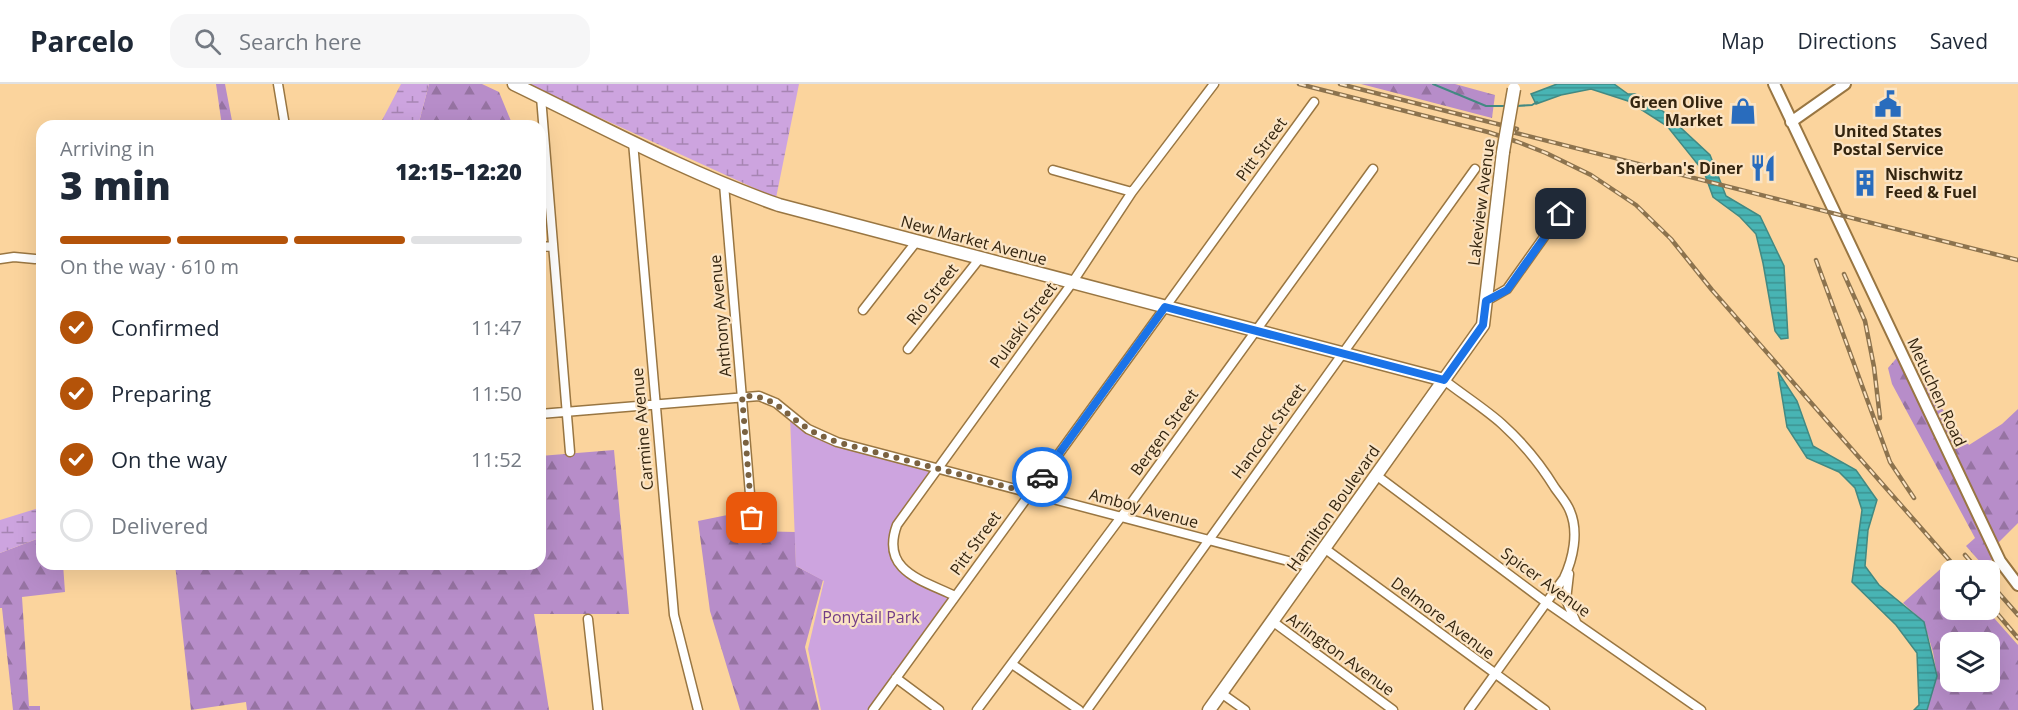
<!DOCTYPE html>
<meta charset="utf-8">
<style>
body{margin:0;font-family:"Open Sans",sans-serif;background:#f6f6f7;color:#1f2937;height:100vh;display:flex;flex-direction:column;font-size:22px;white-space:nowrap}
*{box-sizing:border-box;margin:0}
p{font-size:20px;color:#747a83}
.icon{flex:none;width:33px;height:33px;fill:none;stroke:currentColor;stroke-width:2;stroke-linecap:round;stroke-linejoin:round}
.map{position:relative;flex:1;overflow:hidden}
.details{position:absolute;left:36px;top:36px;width:510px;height:450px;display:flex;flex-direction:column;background:#fff;border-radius:18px;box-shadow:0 6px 24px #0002}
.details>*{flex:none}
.controls{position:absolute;left:1940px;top:476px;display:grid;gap:12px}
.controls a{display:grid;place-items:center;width:60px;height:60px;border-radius:12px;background:#fff;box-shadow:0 6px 24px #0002;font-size:30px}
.pin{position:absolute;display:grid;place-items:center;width:51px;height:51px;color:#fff;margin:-26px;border-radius:12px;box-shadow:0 3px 9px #0006}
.courier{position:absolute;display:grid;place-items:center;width:60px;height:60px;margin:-30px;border:4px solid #1a73e8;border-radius:50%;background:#fff;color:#222;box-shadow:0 2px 8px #0007}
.headline em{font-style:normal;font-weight:800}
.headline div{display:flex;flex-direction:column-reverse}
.headline{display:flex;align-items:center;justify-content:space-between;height:102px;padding:0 24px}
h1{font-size:39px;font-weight:800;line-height:45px}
.bar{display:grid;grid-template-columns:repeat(4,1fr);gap:9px 6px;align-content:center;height:72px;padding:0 24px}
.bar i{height:8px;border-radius:4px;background:#e0e1e3}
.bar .active{background:#b45309}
.bar p{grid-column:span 4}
ol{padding:0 24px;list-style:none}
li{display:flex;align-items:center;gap:18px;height:66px}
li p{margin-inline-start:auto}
li .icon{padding:6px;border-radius:50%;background:#b45309;color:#fff;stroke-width:4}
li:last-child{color:#747a83}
li i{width:33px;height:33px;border:3px solid #e0e1e3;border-radius:50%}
header{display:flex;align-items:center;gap:36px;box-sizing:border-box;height:84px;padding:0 30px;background:#fff;border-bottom:2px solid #e0e1e3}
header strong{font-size:28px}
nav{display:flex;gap:33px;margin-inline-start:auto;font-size:21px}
.search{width:420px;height:54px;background:#f6f6f7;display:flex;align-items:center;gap:15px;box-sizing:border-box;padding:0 21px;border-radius:18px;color:#747a83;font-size:22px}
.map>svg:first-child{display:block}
.forest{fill:url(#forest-firs);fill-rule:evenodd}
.wetland{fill:url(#wetland-marsh)}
.green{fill:#cda4df}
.water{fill:url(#water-rules);stroke:#428982;stroke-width:1.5}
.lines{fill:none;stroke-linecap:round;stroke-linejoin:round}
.stream{stroke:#428982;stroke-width:2}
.minor-casing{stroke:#997642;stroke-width:11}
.tertiary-casing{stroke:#997642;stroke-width:14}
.secondary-casing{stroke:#997642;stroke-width:15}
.minor{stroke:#fff;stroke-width:8}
.tertiary{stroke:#fff;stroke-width:10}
.secondary{stroke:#fff;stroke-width:12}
.rail-casing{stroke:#8c734e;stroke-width:4.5}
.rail{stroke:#fbe4c4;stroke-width:2;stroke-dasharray:7;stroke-linecap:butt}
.secondary-bridge-casing{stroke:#997642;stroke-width:15;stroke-linecap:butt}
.secondary-bridge{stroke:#fff;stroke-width:12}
.done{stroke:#7a6241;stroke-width:6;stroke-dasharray:0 10.8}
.route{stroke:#1a73e8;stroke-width:8}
.labels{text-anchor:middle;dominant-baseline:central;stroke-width:4.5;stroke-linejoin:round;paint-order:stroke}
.poi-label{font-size:16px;font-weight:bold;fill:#34250f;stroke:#fbe4c4;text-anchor:end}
.street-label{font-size:16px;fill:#34250f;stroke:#fbe4c4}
.park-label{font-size:16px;fill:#723d87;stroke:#fbe4c4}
</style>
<header>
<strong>Parcelo</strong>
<div class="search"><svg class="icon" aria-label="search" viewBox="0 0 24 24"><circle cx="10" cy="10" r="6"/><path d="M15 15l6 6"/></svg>Search here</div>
<nav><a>Map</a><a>Directions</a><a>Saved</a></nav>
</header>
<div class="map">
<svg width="2018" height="626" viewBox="0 0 2018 626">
<defs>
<pattern id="forest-firs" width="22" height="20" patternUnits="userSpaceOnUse" patternTransform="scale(1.5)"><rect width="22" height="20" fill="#b78dc9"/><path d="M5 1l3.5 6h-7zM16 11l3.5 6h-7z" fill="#9673a2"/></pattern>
<pattern id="wetland-marsh" width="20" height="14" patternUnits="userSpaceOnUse" patternTransform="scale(1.5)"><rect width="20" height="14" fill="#cda4df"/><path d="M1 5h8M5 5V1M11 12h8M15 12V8" fill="none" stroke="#a785b3"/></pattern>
<pattern id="water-rules" width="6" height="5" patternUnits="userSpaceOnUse" patternTransform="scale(1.5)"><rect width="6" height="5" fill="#48b4b4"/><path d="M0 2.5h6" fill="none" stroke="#3d9291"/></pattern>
</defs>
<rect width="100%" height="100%" fill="#fbd49d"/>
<path class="forest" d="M216 0H225L233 42H222Z
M429 0H482L499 8 513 42H418Z
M1361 0H1455L1495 11 1492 34Z
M1901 269 1969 361 2002 340 2018 325V439L1994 463 1989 488 1966 462 1975 454 1892 300 1888 284Z
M614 366 629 530H534L549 626H247L246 618 191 626 175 480H540V372Z
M747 427 748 443 757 447 795 448 796 482 823 496 805 563 819 626H740L710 527 698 437Z
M42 453V480H63L65 508 22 513 29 622H40V626H13L2 524H0V469Z
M1947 479 1952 486H1950V525H1986L2018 561V626H1927L1937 592 1933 568 1924 538 1903 519ZM1950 558H1989V597H1950Z"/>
<path class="wetland" d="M401 0H429L418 42H379Z
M526 0H799L776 114Z
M42 423V453L0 469V436Z"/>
<path class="green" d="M790 333 854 364 937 385 893 449 902 484 955 509 872 626H821L808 565 824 497 796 482Z"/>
<path class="water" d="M1557 0H1614L1628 10H1635L1653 18 1710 71 1726 112 1760 132 1784 182 1788 254 1781 255 1775 247 1763 179 1756 150 1740 133 1713 113 1704 88 1667 42 1628 17 1591 5 1561 11 1536 20 1531 10Z
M1778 288 1797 317 1813 362 1856 386 1877 416 1868 446 1865 482 1879 501 1924 538 1937 592 1927 626H1914L1919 621 1917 569 1896 541 1852 498 1862 426 1855 404 1839 388 1807 374 1787 343Z"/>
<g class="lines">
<path class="stream" d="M1433 0 1486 22H1508
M1516 22 1532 21 1537 18"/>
<defs>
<path id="minor" d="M278 0 285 42
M541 13 570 368
M633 58 674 531 698 626
M1053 86 1132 108
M724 100 752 434
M540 163 553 162
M0 175 14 173 35 175
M1486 217 1507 205 1574 111
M863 226 916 158
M908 265 980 174
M1444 296C1463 311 1484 324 1502 340 1522 358 1541 381 1555 404 1560 411 1567 419 1570 427 1579 448 1573 475 1564 494L1469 626
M540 330 759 312 776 319 808 345 837 358 1311 483
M1376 391 1547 519 1701 626
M1324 464 1545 626
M1569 490 1566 516 1576 538
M955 512C922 496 880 487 897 441L1072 199 1132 108 1214 0
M588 535 598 626
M1272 537 1393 626
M1012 580 1079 626
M896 594 939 626
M1221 609 1245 626
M873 626 1314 18
M977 626 1121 433 1373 85
M1087 626 1475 85"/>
<path id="tertiary" d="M1774 0 1991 458 2000 477 2018 501
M1791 38 1845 0"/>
<path id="secondary" d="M514 0C601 42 687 89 779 121L1444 296
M1209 626 1483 241 1503 68"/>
</defs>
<use href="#minor" class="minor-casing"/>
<use href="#tertiary" class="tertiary-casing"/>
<use href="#secondary" class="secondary-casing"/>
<use href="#minor" class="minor"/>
<use href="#tertiary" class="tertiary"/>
<use href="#secondary" class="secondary"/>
<defs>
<path id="rail" d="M1299 0 1488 48 1518 58 1546 69 1591 91 1636 121 1671 155 1712 206 1958 486
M1340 0 1517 45
M1508 47 2018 176
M1816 176 1890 378 1914 414
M1844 190 1865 237 1874 283 1880 334
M1965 471 1978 486
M1989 498 2018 531
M1989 520 2018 554"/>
</defs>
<use href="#rail" class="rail-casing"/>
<use href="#rail" class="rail"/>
<defs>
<path id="secondary-bridge" d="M1503 68 1514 5"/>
</defs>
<use href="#secondary-bridge" class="secondary-bridge-casing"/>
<use href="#secondary-bridge" class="secondary-bridge"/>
</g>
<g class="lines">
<path class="done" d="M752 434 742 312C774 310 783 329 807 344 816 350 826 354 837 358L1030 409 1042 393"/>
<path class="route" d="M1042 393 1165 223 1444 296 1483 241 1486 217 1507 206 1561 130"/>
</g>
<defs>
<symbol id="civic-bare" viewBox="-9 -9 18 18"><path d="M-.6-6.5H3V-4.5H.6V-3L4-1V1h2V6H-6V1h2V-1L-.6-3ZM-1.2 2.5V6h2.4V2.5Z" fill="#296cbd" stroke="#fbe4c4" stroke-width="2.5" paint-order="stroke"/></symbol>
<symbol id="shop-bare" viewBox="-9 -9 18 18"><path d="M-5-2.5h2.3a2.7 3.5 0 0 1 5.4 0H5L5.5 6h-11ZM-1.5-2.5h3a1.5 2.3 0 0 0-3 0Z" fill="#296cbd" stroke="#fbe4c4" stroke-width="2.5" paint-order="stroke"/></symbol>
<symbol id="restaurant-bare" viewBox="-9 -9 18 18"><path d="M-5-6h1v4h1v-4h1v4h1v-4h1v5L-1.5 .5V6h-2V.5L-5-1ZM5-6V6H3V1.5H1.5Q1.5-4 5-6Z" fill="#296cbd" stroke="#fbe4c4" stroke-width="2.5" paint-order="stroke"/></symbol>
<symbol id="building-bare" viewBox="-9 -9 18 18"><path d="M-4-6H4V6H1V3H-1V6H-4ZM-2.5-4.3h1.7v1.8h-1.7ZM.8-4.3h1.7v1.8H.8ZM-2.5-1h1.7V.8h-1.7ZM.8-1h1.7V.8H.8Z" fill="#296cbd" stroke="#fbe4c4" stroke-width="2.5" paint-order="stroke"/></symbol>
</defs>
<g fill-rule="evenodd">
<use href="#civic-bare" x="1869" y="1" width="38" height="38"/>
<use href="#shop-bare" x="1724" y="8" width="38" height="38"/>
<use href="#restaurant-bare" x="1744" y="65" width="38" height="38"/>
<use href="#building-bare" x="1846" y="80" width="38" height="38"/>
</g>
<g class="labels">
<g class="poi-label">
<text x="1723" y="18">Green Olive<tspan x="1723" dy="18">Market</tspan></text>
<text x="1888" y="47" text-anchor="middle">United States<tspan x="1888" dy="18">Postal Service</tspan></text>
<text x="1743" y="84">Sherban's Diner</text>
<text x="1885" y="90" text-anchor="start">Nischwitz<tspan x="1885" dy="18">Feed &amp; Fuel</tspan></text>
</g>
<g class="street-label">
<text transform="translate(1261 65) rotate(-54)">Pitt Street</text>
<text transform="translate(1481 118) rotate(-83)">Lakeview Avenue</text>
<text transform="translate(974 156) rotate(15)">New Market Avenue</text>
<text transform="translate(932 210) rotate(-52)">Rio Street</text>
<text transform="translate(720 232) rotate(-95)">Anthony Avenue</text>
<text transform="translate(1023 241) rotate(-54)">Pulaski Street</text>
<text transform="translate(1937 308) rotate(65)">Metuchen Road</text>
<text transform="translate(642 345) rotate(-95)">Carmine Avenue</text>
<text transform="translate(1268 347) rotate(-54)">Hancock Street</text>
<text transform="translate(1164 348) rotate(-54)">Bergen Street</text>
<text transform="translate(1144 424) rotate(15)">Amboy Avenue</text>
<text transform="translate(1333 424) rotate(-55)">Hamilton Boulevard</text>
<text transform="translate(975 459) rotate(-54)">Pitt Street</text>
<text transform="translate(1546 498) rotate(36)">Spicer Avenue</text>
<text transform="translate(1443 534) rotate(37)">Delmore Avenue</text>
<text transform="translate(1341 570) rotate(36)">Arlington Avenue</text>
</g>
<g class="park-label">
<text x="871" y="533">Ponytail Park</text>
</g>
</g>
</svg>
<div class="controls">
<a><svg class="icon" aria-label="locate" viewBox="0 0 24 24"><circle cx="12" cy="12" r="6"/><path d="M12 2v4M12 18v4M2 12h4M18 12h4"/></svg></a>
<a><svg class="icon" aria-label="layers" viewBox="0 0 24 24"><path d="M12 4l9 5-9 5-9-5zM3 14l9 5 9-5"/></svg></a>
</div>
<div class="pin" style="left:752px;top:434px;background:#ea580c"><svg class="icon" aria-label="bag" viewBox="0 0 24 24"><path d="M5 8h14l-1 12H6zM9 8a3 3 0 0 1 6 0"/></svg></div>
<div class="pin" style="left:1561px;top:130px;background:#1f2937"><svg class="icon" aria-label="home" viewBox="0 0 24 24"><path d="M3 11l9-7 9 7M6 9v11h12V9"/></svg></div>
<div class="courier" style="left:1042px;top:393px"><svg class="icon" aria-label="car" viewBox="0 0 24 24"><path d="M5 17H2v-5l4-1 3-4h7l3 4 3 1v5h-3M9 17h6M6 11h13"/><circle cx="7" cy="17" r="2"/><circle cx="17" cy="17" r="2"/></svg></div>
<section class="details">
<div class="headline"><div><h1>3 min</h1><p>Arriving in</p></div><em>12:15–12:20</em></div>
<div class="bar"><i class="active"></i><i class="active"></i><i class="active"></i><i></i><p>On the way · 610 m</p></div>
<ol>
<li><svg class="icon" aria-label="check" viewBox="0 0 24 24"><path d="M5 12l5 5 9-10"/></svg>Confirmed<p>11:47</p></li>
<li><svg class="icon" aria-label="check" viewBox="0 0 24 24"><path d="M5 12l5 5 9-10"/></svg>Preparing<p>11:50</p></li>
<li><svg class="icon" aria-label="check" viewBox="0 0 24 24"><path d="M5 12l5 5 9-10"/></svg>On the way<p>11:52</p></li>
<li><i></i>Delivered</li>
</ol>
</section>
</div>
